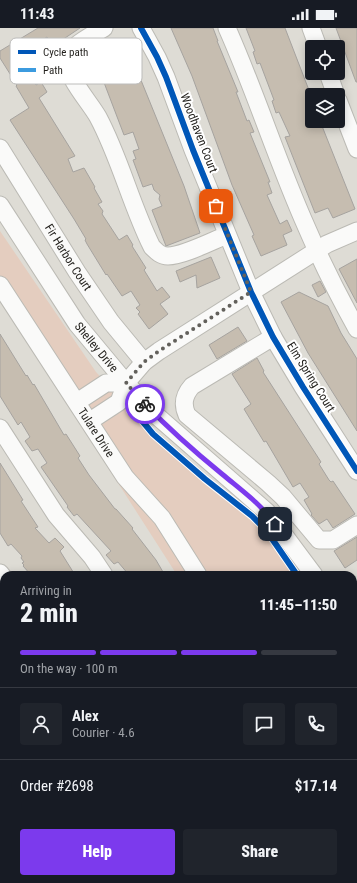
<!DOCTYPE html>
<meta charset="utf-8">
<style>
body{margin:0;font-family:"Roboto Condensed",sans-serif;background:#20242c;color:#f1f3f6;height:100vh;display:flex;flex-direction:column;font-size:15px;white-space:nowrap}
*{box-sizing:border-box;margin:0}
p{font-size:13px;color:#9ea1a6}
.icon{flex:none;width:22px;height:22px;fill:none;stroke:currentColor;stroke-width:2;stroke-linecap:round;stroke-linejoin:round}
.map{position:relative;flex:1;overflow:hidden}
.details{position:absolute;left:0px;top:543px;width:357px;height:312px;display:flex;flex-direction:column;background:#171b24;border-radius:12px 12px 0 0;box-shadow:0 2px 10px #0003}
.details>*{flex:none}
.controls{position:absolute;left:305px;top:12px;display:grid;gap:8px}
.controls a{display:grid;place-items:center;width:40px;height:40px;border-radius:4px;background:#171b24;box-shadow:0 2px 10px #0003;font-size:20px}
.pin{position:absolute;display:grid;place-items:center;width:34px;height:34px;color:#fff;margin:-17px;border-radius:8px;box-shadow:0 2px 6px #0006}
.courier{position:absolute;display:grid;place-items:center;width:40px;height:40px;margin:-20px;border:3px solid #7c3aed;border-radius:50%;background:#fff;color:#222;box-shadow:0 1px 5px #0007}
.overview em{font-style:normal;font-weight:800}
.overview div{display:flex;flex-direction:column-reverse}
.overview{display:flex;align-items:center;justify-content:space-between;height:68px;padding:0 20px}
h1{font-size:26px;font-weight:800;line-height:30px}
.bar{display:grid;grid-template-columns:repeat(4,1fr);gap:6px 4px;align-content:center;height:48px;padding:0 20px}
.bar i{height:5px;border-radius:3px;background:#363941}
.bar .on{background:#7c3aed}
.bar p{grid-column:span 4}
.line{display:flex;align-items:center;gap:10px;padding:0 20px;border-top:1px solid #363941}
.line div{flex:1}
.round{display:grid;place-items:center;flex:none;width:42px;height:42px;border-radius:4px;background:#20242c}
.primary-button{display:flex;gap:8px;margin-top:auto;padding:8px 20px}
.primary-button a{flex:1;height:46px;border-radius:4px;background:#7c3aed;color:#fff;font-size:16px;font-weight:800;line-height:46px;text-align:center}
.primary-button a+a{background:#20242c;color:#f1f3f6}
.status{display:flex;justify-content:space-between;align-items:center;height:28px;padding:0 20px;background:#171b24;direction:ltr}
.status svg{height:11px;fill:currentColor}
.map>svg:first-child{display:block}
.green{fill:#e4cdbf}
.water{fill:#89a785}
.building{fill:#c6bdb0;stroke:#a6a39f}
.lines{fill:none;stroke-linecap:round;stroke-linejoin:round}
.minor-casing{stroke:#bbbab4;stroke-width:19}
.minor{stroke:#fafaf9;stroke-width:17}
.quiet{stroke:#3c9bdf;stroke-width:5;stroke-dasharray:10 5;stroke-linecap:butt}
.cycleway-casing{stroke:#fff;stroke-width:8}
.cycleway{stroke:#0057b8;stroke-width:6}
.done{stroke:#63615c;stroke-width:4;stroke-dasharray:0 7.2}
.route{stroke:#7c3aed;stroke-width:5}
.labels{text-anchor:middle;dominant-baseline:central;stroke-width:4;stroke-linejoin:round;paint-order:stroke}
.street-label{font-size:12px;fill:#211f1b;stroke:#fff}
.key{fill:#fff;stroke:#bcbcbb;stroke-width:1}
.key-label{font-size:11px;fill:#211f1b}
</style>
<div class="status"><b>11:43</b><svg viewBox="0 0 49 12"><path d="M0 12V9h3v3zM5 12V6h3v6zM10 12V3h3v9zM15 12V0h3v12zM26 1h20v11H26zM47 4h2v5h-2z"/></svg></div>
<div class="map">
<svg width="357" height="855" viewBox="0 0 357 855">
<rect width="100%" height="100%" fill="#dedcd5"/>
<path class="green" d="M0 203 96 344 160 411 234 473 283 521 300 547H177L0 271Z
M353 631 357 638V855H0V837L4 834V851H353Z"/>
<path class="water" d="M357 767V855H234L236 851H353V769Z"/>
<path class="building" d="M38 0H80L53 18 47 9 27 22 31 28 30 32 23 36 36 57 41 54 47 64 39 70 75 128 68 131 73 144 84 140 95 159 94 160 102 174 98 176 103 183 102 186 119 212 127 207 133 217 132 218 146 240 144 242 157 263 162 259 170 269 160 276 168 286 149 301 138 286 140 284 136 280 140 277 131 263 122 268 107 246 106 247 87 216 85 212 86 211 74 191 10 92 29 80 16 58 17 57 0 30V23Z
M171 0H213L218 13H217L238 64H236L247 93 249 92 254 104 250 105 270 154H268L272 165 267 167 280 196 287 192 292 203 283 207 287 217 261 228 252 208 254 207 232 157 192 48Z
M246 0H285L312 70V93H320L355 181 333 190 328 180 315 185 285 109 290 108 279 84 276 85 272 73 274 72 260 35 257 36 253 24 255 23Z
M336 0H357V54H356Z
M112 15 121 40 134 35 184 158 200 205 166 218 152 182 162 178 159 171 160 167 154 162 152 156 143 159 133 132 136 131 133 123 139 121 133 104 124 107 100 44 87 48 83 37 92 34 90 29H92L90 23Z
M211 229 220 250 197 260 196 247 180 254 176 243Z
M357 231V275L339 241Z
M320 253 326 264 318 269 312 257Z
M299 264 328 278 341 305 357 331V403L308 325 281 274Z
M238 299 247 313 217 331 209 317Z
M0 306 26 348 27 347 33 357 34 356 64 407 66 406 80 428 78 430 89 447 115 481H116L133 500 132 501 156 532 163 544 158 547H129L118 534 114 536 106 527 111 523 77 486 74 488 67 479 68 478 41 439 47 435 38 421 32 423 25 413 30 409 21 394 18 397 0 368Z
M257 330 264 343 263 344 321 434 319 436 329 452 331 454 333 453 355 486 333 500 327 491 319 496 311 487 312 486 304 472 309 469 300 455 293 459 266 413 264 414 244 381 251 376 232 346Z
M0 435 23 472 21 473 38 499 35 500 49 515 55 510 64 519 60 523 75 547H31L23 538 24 537 22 535 24 534 21 530 22 528 11 516 8 518 0 505Z
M357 509V532L345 540 334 523Z"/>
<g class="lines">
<defs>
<g id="minor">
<path d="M104 0C94 6 68 19 67 30 65 48 89 73 98 89 120 130 131 177 152 219 157 224 161 228 168 228 183 228 212 213 227 207"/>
<path d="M141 0 157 29 166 49 193 122 251 264 273 309 303 359 357 443"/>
<path d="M227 0C256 65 277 133 306 198 321 233 338 267 357 301"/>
<path d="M311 0 318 19"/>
<path d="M328 45 336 67"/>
<path d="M338 72 357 121"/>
<path id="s1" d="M0 120 77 244 111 294 144 334"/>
<path id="s2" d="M0 177 77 296 126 355 157 388 267 484 314 547"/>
<path id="s3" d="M0 257 125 449 162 490 198 547"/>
<path d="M273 309 192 358C184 367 182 376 187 387L268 455 283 469 319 512H333L357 497"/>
<path d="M77 374 106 355H126"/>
<path d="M90 393 119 374 126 355 144 334 159 323 327 216 357 203"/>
<path d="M0 400 56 487 92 529 104 547"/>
<path d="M0 545 4 550"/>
<path d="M353 606 357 612"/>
<path d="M0 641 4 639"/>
<path d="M0 729 4 726"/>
<path d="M0 812 4 809"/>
</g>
</defs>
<use href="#minor" class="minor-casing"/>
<use href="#minor" class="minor"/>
<path class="quiet" d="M356 636 357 637
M353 706 357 703
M123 855 125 851"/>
<defs>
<path id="cycleway" d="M141 0 157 29 166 49 193 122 251 264 273 309 303 359 357 443
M130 383 133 382 153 406 205 451 252 488 266 502 297 547"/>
</defs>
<use href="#cycleway" class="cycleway-casing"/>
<use href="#cycleway" class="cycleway"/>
</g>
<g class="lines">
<path class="done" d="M145 376 126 355 144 334 159 323 251 264 216 178"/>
<path class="route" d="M145 376C169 401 195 424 222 446 241 462 261 476 275 496"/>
</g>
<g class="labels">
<g class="street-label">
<text transform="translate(199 105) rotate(69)">Woodhaven Court</text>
<text stroke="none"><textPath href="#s1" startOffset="129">Fir Harbor Court</textPath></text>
<text stroke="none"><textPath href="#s2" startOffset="172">Shelley Drive</textPath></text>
<text transform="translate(311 349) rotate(58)">Elm Spring Court</text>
<text stroke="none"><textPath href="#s3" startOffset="176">Tulare Drive</textPath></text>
</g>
</g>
<rect x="10" y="10" width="132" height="46" rx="6" class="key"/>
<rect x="18" y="22" width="18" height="4" fill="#0057b8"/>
<rect x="18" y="40" width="18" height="4" fill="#3c9bdf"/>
<g class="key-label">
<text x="43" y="28">Cycle path</text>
<text x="43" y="46">Path</text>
</g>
</svg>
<div class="controls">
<a><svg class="icon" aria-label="locate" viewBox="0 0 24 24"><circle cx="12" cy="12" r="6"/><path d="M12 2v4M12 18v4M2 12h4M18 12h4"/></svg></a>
<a><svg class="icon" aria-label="layers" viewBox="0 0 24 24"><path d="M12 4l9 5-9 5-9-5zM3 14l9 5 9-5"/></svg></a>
</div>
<div class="pin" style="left:216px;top:178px;background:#ea580c"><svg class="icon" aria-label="bag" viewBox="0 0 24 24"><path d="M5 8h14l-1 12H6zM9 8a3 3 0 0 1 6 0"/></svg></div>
<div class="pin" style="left:275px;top:496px;background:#1f2937"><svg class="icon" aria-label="home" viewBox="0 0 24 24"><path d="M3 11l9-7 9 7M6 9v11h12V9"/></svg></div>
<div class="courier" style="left:145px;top:376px"><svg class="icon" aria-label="bike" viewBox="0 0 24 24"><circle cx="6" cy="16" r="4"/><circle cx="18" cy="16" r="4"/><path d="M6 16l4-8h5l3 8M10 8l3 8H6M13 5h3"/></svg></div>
<section class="details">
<div class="overview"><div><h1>2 min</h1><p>Arriving in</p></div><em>11:45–11:50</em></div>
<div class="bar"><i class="on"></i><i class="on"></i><i class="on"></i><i></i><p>On the way · 100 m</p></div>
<div class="line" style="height:72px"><a class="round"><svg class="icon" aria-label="person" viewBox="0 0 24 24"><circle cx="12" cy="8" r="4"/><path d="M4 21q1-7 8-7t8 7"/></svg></a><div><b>Alex</b><p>Courier · 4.6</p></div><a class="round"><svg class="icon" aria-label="chat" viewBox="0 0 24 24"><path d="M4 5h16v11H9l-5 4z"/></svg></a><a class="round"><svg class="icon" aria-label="phone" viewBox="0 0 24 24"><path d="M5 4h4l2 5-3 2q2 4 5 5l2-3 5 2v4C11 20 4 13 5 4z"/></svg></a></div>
<div class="line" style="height:52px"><div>Order #2698</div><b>$17.14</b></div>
<div class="primary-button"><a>Help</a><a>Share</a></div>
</section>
</div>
